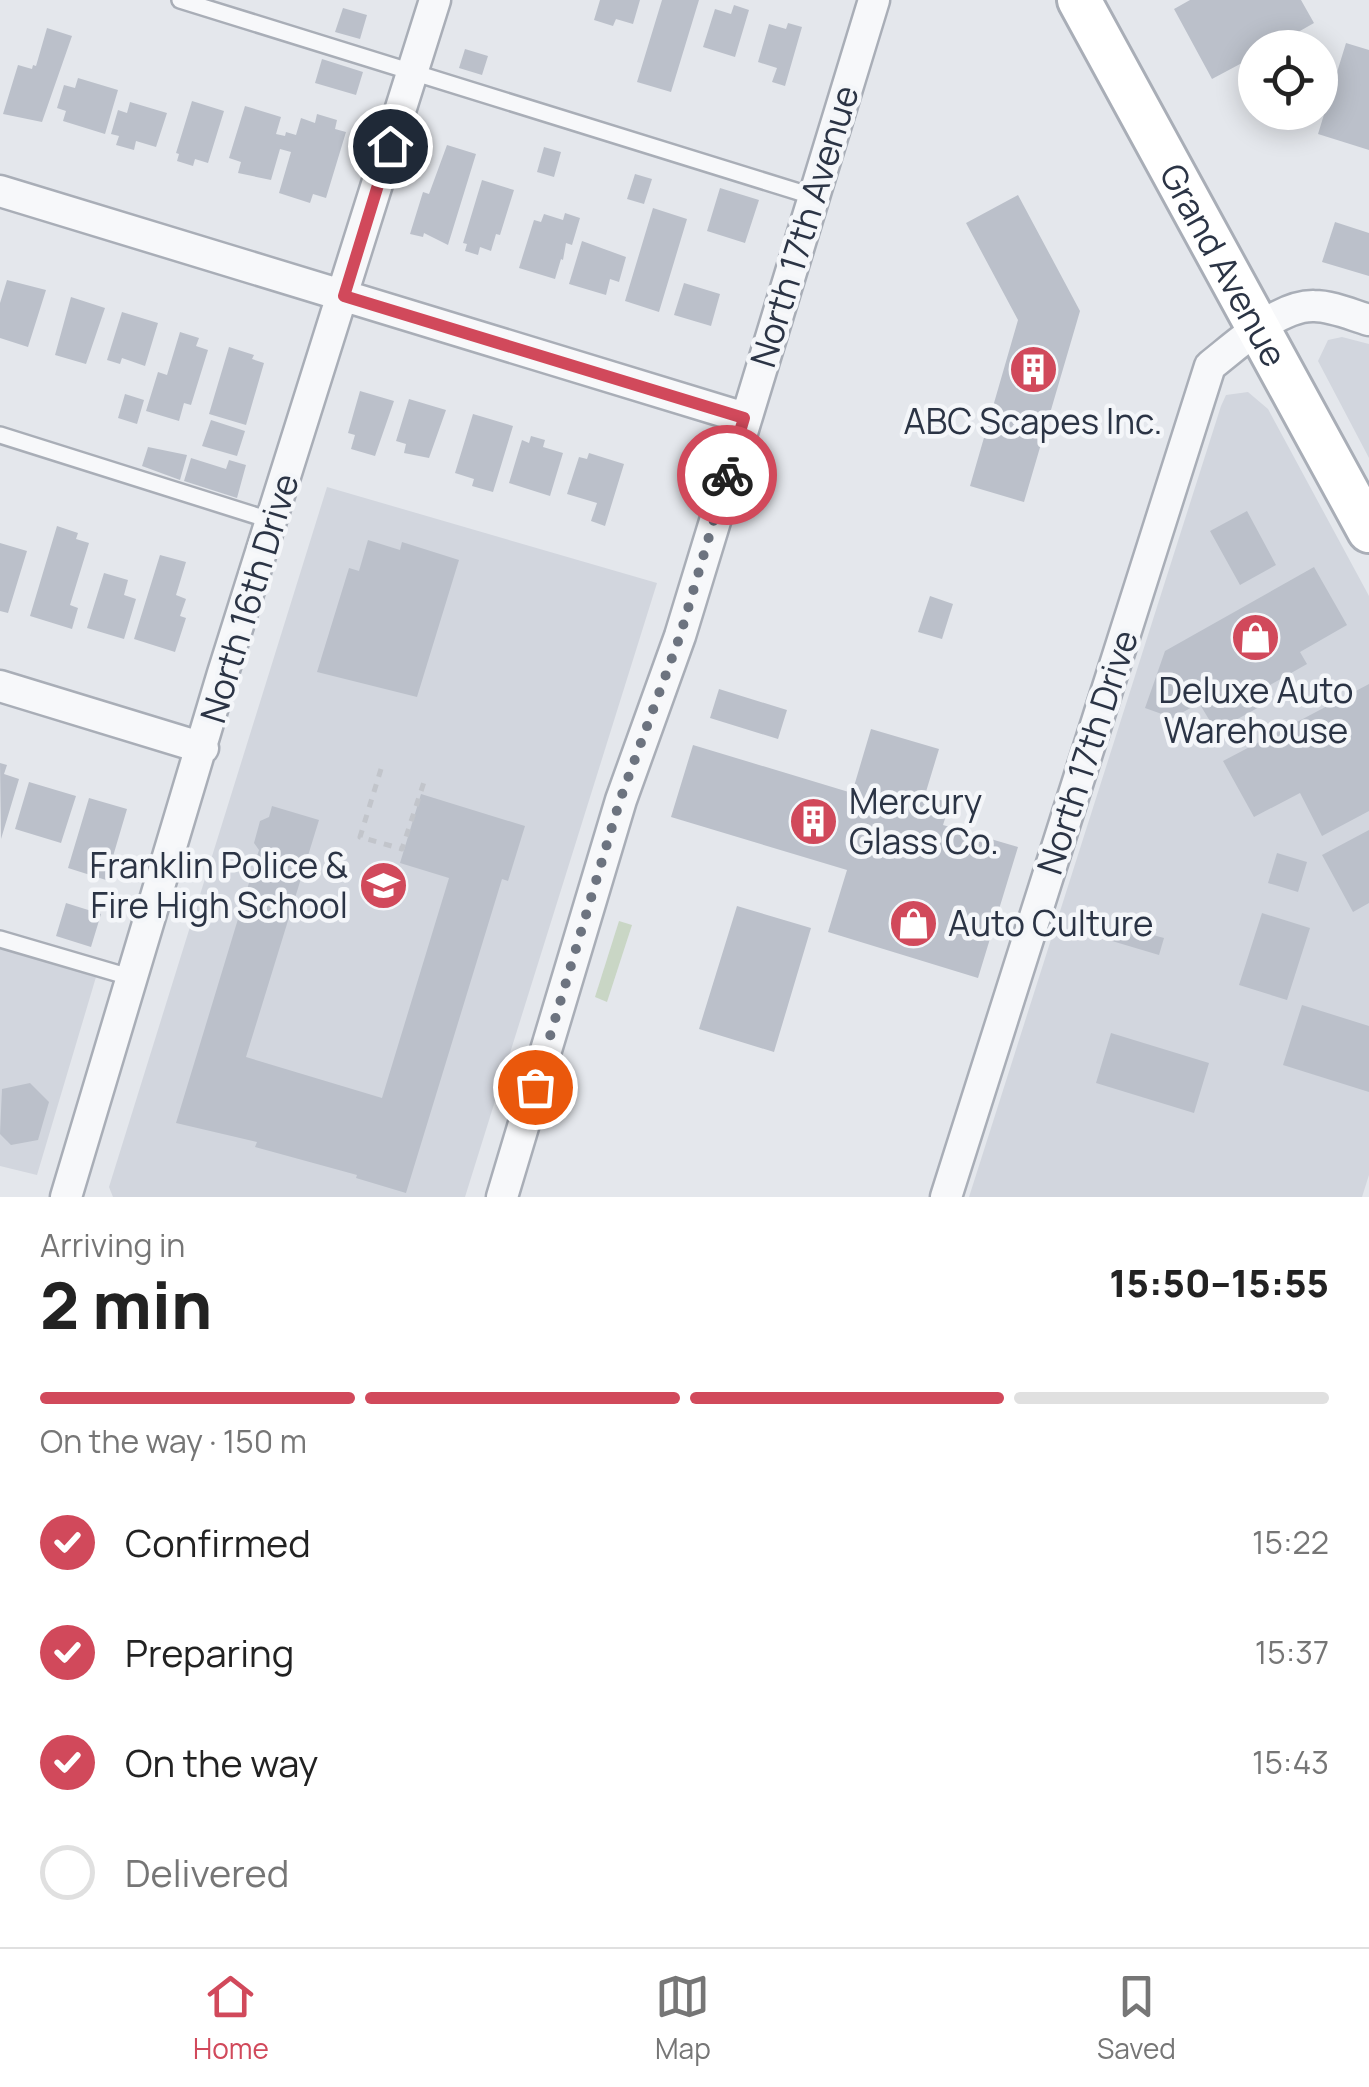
<!DOCTYPE html>
<meta charset="utf-8">
<style>
body{margin:0;font-family:Manrope,sans-serif;background:#f2f2f2;color:#222;height:100vh;display:flex;flex-direction:column;font-size:38px;white-space:nowrap}
*{box-sizing:border-box;margin:0}
p{font-size:32px;color:#767676}
.icon{flex:none;width:55px;height:55px;fill:none;stroke:currentColor;stroke-width:2;stroke-linecap:round;stroke-linejoin:round}
.map{position:relative;height:1197px;overflow:hidden}
.details{display:flex;flex-direction:column;background:#fff;flex:1}
.details>*{flex:none}
.tools{position:absolute;left:1238px;top:30px;display:grid;gap:20px}
.tools a{display:grid;place-items:center;width:100px;height:100px;border-radius:50%;background:#fff;box-shadow:0 5px 25px #0003;font-size:50px}
.pin{position:absolute;display:grid;place-items:center;width:85px;height:85px;color:#fff;margin:-42px;border:5px solid #fff;border-radius:50%;box-shadow:0 2px 10px #0007}
.courier{position:absolute;display:grid;place-items:center;width:100px;height:100px;margin:-50px;border:8px solid #d1495b;border-radius:50%;background:#fff;color:#222;box-shadow:0 2px 12px #0007}
.overview em{font-style:normal;font-weight:800}
.overview div{display:flex;flex-direction:column-reverse}
.overview{display:flex;align-items:center;justify-content:space-between;height:170px;padding:0 40px}
h1{font-size:65px;font-weight:800;line-height:75px}
.bar{display:grid;grid-template-columns:repeat(4,1fr);gap:15px 10px;align-content:center;height:120px;padding:0 40px}
.bar i{height:12px;border-radius:8px;background:#e0e0e0}
.bar .selected{background:#d1495b}
.bar p{grid-column:span 4}
ol{padding:0 40px;list-style:none}
li{display:flex;align-items:center;gap:30px;height:110px}
li p{margin-inline-start:auto}
li .icon{padding:10px;border-radius:50%;background:#d1495b;color:#fff;stroke-width:4}
li:last-child{color:#767676}
li i{width:55px;height:55px;border:5px solid #e0e0e0;border-radius:50%}
.tabs{display:flex;justify-content:space-around;align-items:center;height:140px;border-top:2px solid #e0e0e0;background:#fff;font-size:28px;color:#767676}
.tabs a{display:grid;justify-items:center;gap:5px}
.tabs .selected{color:#d1495b}
.map>svg:first-child{display:block}
.built{fill:#d2d6de}
.green{fill:#c9d6c5}
.building{fill:#bbc0ca}
.lines{fill:none;stroke-linecap:round;stroke-linejoin:round}
.service-casing{stroke:#a9aeb7;stroke-width:20}
.minor-casing{stroke:#a9aeb7;stroke-width:35}
.secondary-casing{stroke:#a9aeb7;stroke-width:48}
.path{stroke:#c2c5cb;stroke-width:5;stroke-dasharray:8 8;stroke-linecap:butt}
.service{stroke:#f7f8fa;stroke-width:15}
.minor{stroke:#f7f8fa;stroke-width:30}
.secondary{stroke:#fff;stroke-width:42}
.done{stroke:#6c737f;stroke-width:10;stroke-dasharray:0 18}
.route{stroke:#d1495b;stroke-width:12}
.labels{text-anchor:middle;dominant-baseline:central;stroke-width:9;stroke-linejoin:round;paint-order:stroke}
.street-label{font-size:35px;fill:#2b3445;stroke:#f4f6f9}
.poi-label{font-size:35px;fill:#2b3445;stroke:#f4f6f9}
</style>
<div class="map">
<svg width="1369" height="1197" viewBox="0 0 1369 1197">
<rect width="100%" height="100%" fill="#e4e7ec"/>
<path class="built" d="M1342 337 1369 344V458L1318 361 1328 340Z
M1248 392 1268 409 1369 596V1175L1362 1197H969L1221 406 1226 395Z
M327 487 657 583 465 1197H113L109 1187Z
M0 947 96 977 37 1175 0 1166Z"/>
<path class="green" d="M619 921 632 925 607 1002 595 997Z"/>
<path class="building" d="M600 0H640L633 24 616 19 613 26 594 20Z
M662 0H699L671 92 637 82Z
M1190 0H1301L1314 23 1270 48H1255V56L1212 79 1174 9Z
M734 5 749 10 735 57 703 47 715 9 731 14Z
M343 8 367 15 360 39 335 32Z
M788 23 802 27 785 86 772 82 777 68 758 62 769 24 786 29Z
M47 28 72 36 42 122 3 114 18 65 32 69 33 65 36 66Z
M1346 43 1369 50V150L1318 134Z
M465 49 488 56 482 75 459 68Z
M322 59 363 72 356 95 315 83Z
M78 78 118 90 105 134 63 121 66 111 57 108 64 85 75 88Z
M192 101 224 111 208 163 195 159 193 166 177 161 179 154 176 153Z
M130 102 167 113 156 147 136 141 134 150 116 145 119 136 111 134 118 110 127 113Z
M245 106 281 117 276 134 285 136 286 132 296 135 301 118 315 123 317 114 337 120 335 129 346 132 326 198 313 194 310 203 279 193 291 152 280 149 271 180 238 173 241 162 229 158Z
M447 145 476 154 448 245 424 233 423 237 410 234 423 192 429 194Z
M544 147 561 152 554 177 537 172Z
M635 174 652 179 644 204 627 199Z
M482 180 514 190 500 235 496 234 491 251 480 247 478 255 465 251 467 244 463 243Z
M720 188 759 200 745 243 707 231Z
M1018 195 1080 311 1024 502 970 486 1018 320 966 223Z
M653 208 687 219 659 312 625 301Z
M565 213 580 218 572 245 566 243 563 260 561 259 555 279 519 268 534 220 541 222 544 214 563 220Z
M1335 222 1369 233V276L1322 262Z
M582 241 626 257 619 282 610 279 606 295 569 284Z
M7 280 46 290 28 347 0 338V303Z
M684 283 720 294 711 326 674 315Z
M71 297 105 308 86 364 55 355Z
M122 312 158 323 145 366 122 358 120 364 107 360Z
M180 332 199 338 196 346 208 350 191 405 184 403 179 421 146 411 158 372 167 375Z
M229 347 254 355 252 359 264 363 246 425 209 414Z
M360 391 394 401 375 456 351 449 355 435 348 433Z
M125 394 144 400 137 424 118 418Z
M409 399 446 410 429 458 404 453 406 444 396 441Z
M473 414 513 426 493 492 472 486 474 479 455 473Z
M211 420 245 431 237 456 202 446Z
M531 436 545 440 543 447 563 453 550 496 509 483 522 440 529 443Z
M148 447 187 455 180 480 142 466Z
M589 453 624 464 605 526 591 521 597 503 567 494 579 457 587 459Z
M191 458 226 469 229 460 246 465 237 498 184 481Z
M1247 511 1276 565 1240 585 1210 531Z
M57 526 78 533 76 539 89 543 70 605 78 608 72 629 30 616Z
M368 540 400 550 402 542 459 560 417 697 317 672 349 568 359 571Z
M0 543 27 551 8 613 0 611Z
M160 555 186 562 176 595 186 599 180 616 186 618 175 652 134 639Z
M1314 567 1347 625 1300 652 1307 664 1263 689 1270 701 1216 731 1199 703 1173 718 1145 708 1165 651Z
M104 573 128 580 124 595 136 599 124 639 87 628Z
M930 596 953 604 942 639 918 632Z
M1369 684V811L1322 836 1300 793 1254 817 1223 761Z
M719 689 787 710 778 739 710 718Z
M871 729 939 749 925 795 950 803 943 825 1018 847 978 978 828 932 847 870 671 817 693 745 852 793Z
M0 763 7 765 4 774 19 779 1 839Z
M29 782 76 796 61 843 15 829Z
M421 794 525 826 508 881 502 879 406 1193 356 1178 357 1175 255 1147 257 1142 176 1123 259 850 254 843 260 821 269 817 272 806 319 820 246 1057 382 1098 449 878 400 863Z
M89 798 127 809 106 880 68 868Z
M1369 830V903L1353 912 1322 855Z
M1277 853 1307 862 1298 892 1268 883Z
M66 903 101 914 91 947 56 936Z
M737 906 811 928 774 1052 699 1029Z
M1262 913 1310 928 1287 1000 1239 985Z
M1116 925 1164 938 1159 955 1112 941Z
M1302 1005 1369 1026V1092L1283 1065Z
M1111 1033 1209 1063 1194 1113 1096 1083Z
M30 1083 49 1102 38 1140 11 1145 0 1134 2 1089Z"/>
<g class="lines">
<defs>
<path id="service" d="M180 0 815 197
M0 435 273 521
M0 939 133 978"/>
<path id="minor" d="M0 191 745 418
M0 686 203 748
M66 1197 223 673 435 0
M502 1197 621 800 680 636 874 0
M946 1197 1210 366C1237 345 1279 305 1314 306 1332 306 1352 315 1369 320"/>
<g id="secondary">
<path id="s1" d="M1079 0 1369 531"/>
</g>
</defs>
<use href="#service" class="service-casing"/>
<use href="#minor" class="minor-casing"/>
<use href="#secondary" class="secondary-casing"/>
<path class="path" d="M381 769 360 837 402 849 424 782"/>
<use href="#service" class="service"/>
<use href="#minor" class="minor"/>
<use href="#secondary" class="secondary"/>
</g>
<g class="lines">
<path class="done" d="M535 1087 620 800 680 636 727 475"/>
<path class="route" d="M390 146 344 296 744 418 727 475"/>
</g>
<defs>
<symbol id="building-disc" viewBox="-11 -11 22 22"><circle r="9.5" fill="#d1495b" stroke="#f4f6f9"/><path d="M-4-6H4V6H1V3H-1V6H-4ZM-2.5-4.3h1.7v1.8h-1.7ZM.8-4.3h1.7v1.8H.8ZM-2.5-1h1.7V.8h-1.7ZM.8-1h1.7V.8H.8Z" fill="#fff"/></symbol>
<symbol id="shop-disc" viewBox="-11 -11 22 22"><circle r="9.5" fill="#d1495b" stroke="#f4f6f9"/><path d="M-5-2.5h2.3a2.7 3.5 0 0 1 5.4 0H5L5.5 6h-11ZM-1.5-2.5h3a1.5 2.3 0 0 0-3 0Z" fill="#fff"/></symbol>
<symbol id="school-disc" viewBox="-11 -11 22 22"><circle r="9.5" fill="#d1495b" stroke="#f4f6f9"/><path d="M0-5L7-2L0 1L-7-2ZM-4 1L0 2.5L4 1V4Q0 6-4 4Z" fill="#fff"/></symbol>
</defs>
<g fill-rule="evenodd">
<use href="#building-disc" x="1006" y="342" width="55" height="55"/>
<use href="#shop-disc" x="1228" y="610" width="55" height="55"/>
<use href="#building-disc" x="786" y="794" width="55" height="55"/>
<use href="#school-disc" x="356" y="858" width="55" height="55"/>
<use href="#shop-disc" x="886" y="896" width="55" height="55"/>
</g>
<g class="labels">
<g class="street-label">
<text transform="translate(804 226) rotate(-73)">North 17th Avenue</text>
<text stroke="none"><textPath href="#s1" startOffset="302">Grand Avenue</textPath></text>
<text transform="translate(249 598) rotate(-73)">North 16th Drive</text>
<text transform="translate(1087 752) rotate(-72)">North 17th Drive</text>
</g>
<g class="poi-label">
<text x="1033" y="421">ABC Scapes Inc.</text>
<text x="1256" y="690">Deluxe Auto<tspan x="1256" dy="40">Warehouse</tspan></text>
<text x="849" y="801" text-anchor="start">Mercury<tspan x="849" dy="40">Glass Co.</tspan></text>
<text x="348" y="865" text-anchor="end">Franklin Police &amp;<tspan x="348" dy="40">Fire High School</tspan></text>
<text x="948" y="923" text-anchor="start">Auto Culture</text>
</g>
</g>
</svg>
<div class="tools">
<a><svg class="icon" aria-label="locate" viewBox="0 0 24 24"><circle cx="12" cy="12" r="6"/><path d="M12 2v4M12 18v4M2 12h4M18 12h4"/></svg></a>
</div>
<div class="pin" style="left:535px;top:1087px;background:#ea580c"><svg class="icon" aria-label="bag" viewBox="0 0 24 24"><path d="M5 8h14l-1 12H6zM9 8a3 3 0 0 1 6 0"/></svg></div>
<div class="pin" style="left:390px;top:146px;background:#1f2937"><svg class="icon" aria-label="home" viewBox="0 0 24 24"><path d="M3 11l9-7 9 7M6 9v11h12V9"/></svg></div>
<div class="courier" style="left:727px;top:475px"><svg class="icon" aria-label="bike" viewBox="0 0 24 24"><circle cx="6" cy="16" r="4"/><circle cx="18" cy="16" r="4"/><path d="M6 16l4-8h5l3 8M10 8l3 8H6M13 5h3"/></svg></div>
</div>
<section class="details">
<div class="overview"><div><h1>2 min</h1><p>Arriving in</p></div><em>15:50–15:55</em></div>
<div class="bar"><i class="selected"></i><i class="selected"></i><i class="selected"></i><i></i><p>On the way · 150 m</p></div>
<ol>
<li><svg class="icon" aria-label="check" viewBox="0 0 24 24"><path d="M5 12l5 5 9-10"/></svg>Confirmed<p>15:22</p></li>
<li><svg class="icon" aria-label="check" viewBox="0 0 24 24"><path d="M5 12l5 5 9-10"/></svg>Preparing<p>15:37</p></li>
<li><svg class="icon" aria-label="check" viewBox="0 0 24 24"><path d="M5 12l5 5 9-10"/></svg>On the way<p>15:43</p></li>
<li><i></i>Delivered</li>
</ol>
</section>
<nav class="tabs">
<a class="selected"><svg class="icon" aria-label="home" viewBox="0 0 24 24"><path d="M3 11l9-7 9 7M6 9v11h12V9"/></svg>Home</a>
<a><svg class="icon" aria-label="map" viewBox="0 0 24 24"><path d="M3 6l6-2 6 2 6-2v14l-6 2-6-2-6 2zM9 4v14M15 6v14"/></svg>Map</a>
<a><svg class="icon" aria-label="saved" viewBox="0 0 24 24"><path d="M7 4h10v16l-5-4-5 4z"/></svg>Saved</a>
</nav>
